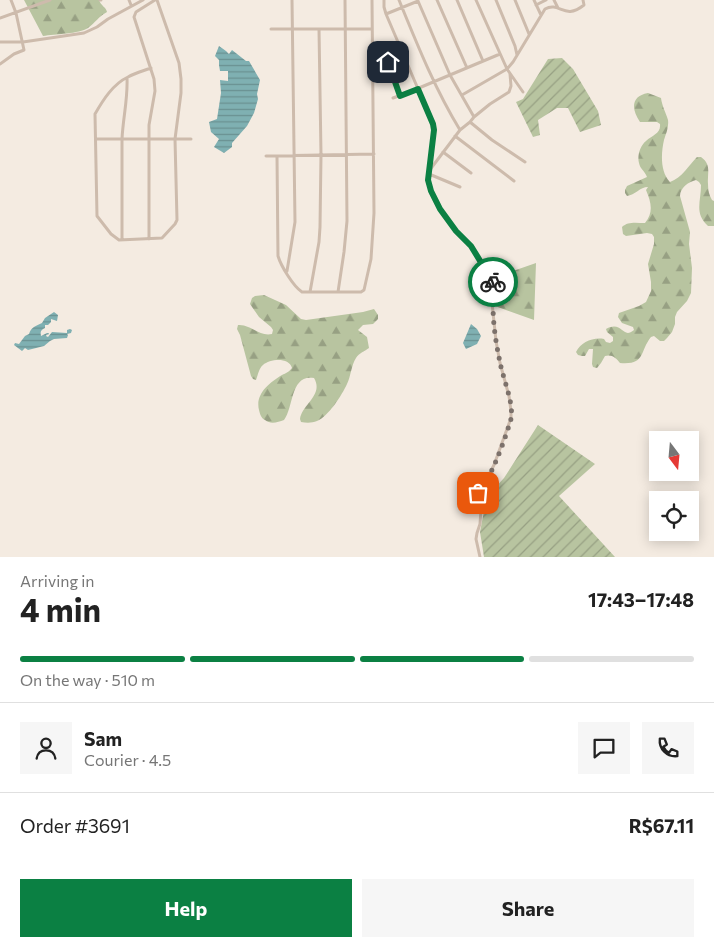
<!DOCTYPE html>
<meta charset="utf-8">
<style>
body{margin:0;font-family:Commissioner,sans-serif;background:#f6f6f6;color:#222;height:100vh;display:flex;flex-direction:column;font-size:19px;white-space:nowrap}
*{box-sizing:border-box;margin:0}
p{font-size:16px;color:#767676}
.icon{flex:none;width:28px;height:28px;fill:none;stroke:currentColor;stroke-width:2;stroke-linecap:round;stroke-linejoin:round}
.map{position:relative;height:557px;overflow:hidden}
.sheet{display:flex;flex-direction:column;background:#fff;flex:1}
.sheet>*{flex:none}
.needle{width:32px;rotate:164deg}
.controls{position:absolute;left:649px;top:431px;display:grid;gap:10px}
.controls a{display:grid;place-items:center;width:50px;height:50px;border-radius:0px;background:#fff;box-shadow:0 2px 12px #0003;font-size:25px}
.pin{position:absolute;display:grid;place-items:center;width:42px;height:42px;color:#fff;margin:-21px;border-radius:10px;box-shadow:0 2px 8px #0006}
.courier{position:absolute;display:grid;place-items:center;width:50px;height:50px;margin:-25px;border:4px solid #0b8043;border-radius:50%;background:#fff;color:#222;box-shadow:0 1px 6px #0007}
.summary em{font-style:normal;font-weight:700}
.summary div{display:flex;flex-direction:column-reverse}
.summary{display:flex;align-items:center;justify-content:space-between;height:85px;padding:0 20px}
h1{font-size:32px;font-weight:700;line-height:38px}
.bar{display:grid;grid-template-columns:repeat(4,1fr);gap:8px 5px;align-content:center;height:60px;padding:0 20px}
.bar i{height:6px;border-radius:4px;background:#e0e0e0}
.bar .on{background:#0b8043}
.bar p{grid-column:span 4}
.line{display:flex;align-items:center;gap:12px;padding:0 20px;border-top:1px solid #e0e0e0}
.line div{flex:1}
.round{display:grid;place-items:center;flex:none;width:52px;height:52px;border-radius:0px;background:#f6f6f6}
.action{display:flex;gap:10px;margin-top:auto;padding:10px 20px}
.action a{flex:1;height:58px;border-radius:0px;background:#0b8043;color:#fff;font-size:20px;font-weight:700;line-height:58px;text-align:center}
.action a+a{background:#f6f6f6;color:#222}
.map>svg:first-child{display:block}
.forest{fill:url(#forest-firs)}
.garden{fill:url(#garden-furrows)}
.water{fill:url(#water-rules)}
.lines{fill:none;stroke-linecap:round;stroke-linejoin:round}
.minor{stroke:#cdbbac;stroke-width:3}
.done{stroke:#7c716b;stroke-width:5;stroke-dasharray:0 9}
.route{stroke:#0b8043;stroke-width:6}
</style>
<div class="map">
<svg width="714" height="557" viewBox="0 0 714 557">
<defs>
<pattern id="forest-firs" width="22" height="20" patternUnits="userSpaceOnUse" patternTransform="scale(1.25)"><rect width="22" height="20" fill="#b8c4a0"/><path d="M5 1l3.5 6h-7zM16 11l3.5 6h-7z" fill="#97a083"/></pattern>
<pattern id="garden-furrows" width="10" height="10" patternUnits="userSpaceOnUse" patternTransform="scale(1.25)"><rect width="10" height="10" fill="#b8c4a0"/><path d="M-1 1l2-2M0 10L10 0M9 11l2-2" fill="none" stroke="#97a083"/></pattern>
<pattern id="water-rules" width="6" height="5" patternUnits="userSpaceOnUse" patternTransform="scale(1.25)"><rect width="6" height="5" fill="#7fb0b2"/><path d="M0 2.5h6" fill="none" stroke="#699091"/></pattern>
</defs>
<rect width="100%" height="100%" fill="#f4ebe1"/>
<path class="forest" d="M24 0H99C101 6 106 7 107 12 99 16 95 23 88 28 79 34 55 34 43 36Z
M648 93 661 98C662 106 666 113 668 120 669 127 666 134 664 140 661 153 660 172 670 182 682 178 689 165 697 157H701C712 165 707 173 708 184 708 190 709 195 712 200L714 201V226H708C694 213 701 202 701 185L699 182 696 180C688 182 680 188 680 196L690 232 689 244 692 268 691 293 687 301 677 312 675 317V324L672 332 667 338 664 341H660L654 336 651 337C639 352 646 365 620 363 616 358 612 354 605 356L601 363 597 368 593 367 592 364 593 349H589L585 356H582L578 355 576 352C581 342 593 337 604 339L606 342 610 343 613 341V337L607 332 606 329C623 320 622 340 634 330L633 327 622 323 618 317 619 313 639 306 646 302 651 291V282L648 264 654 244V237L652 234 647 233 626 236 623 234 622 227C628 221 637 223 645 223 654 212 651 202 646 190L648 187C640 187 635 195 627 196L625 193V190L627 186 647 177C645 171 640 169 639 163 637 156 640 146 646 141 652 135 661 134 660 124L657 122H640C631 109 631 96 648 93Z
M536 263 534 320 495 306V279L499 276Z
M264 295 286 305 301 319 306 320 363 312 374 309 378 315V319L373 324 363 325 358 330 367 337 369 348C365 351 359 353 356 358 351 366 351 376 347 384 342 395 328 417 317 421 312 423 307 423 301 422L300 419C302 404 324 395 314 378 290 374 294 407 284 420 278 422 271 425 265 420 261 418 260 414 259 410 255 394 269 383 282 375 286 373 289 372 292 368 289 357 270 359 263 365 259 368 258 375 256 380L253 379 251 376 240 335 237 329 238 325C251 324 259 337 272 334L273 330 271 327 259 317 250 304 252 298 255 296Z"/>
<path class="garden" d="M562 58 573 69 598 111 601 125 580 132 568 108H557L538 120 540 135 533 137 516 102 523 99 548 59Z
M538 425 595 464 559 496 615 557H484L480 532 484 511 483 501 504 478Z"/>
<path class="water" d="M219 46 226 51 229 54 232 50 246 61H249L260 80 257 94 258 99 254 113 247 126 232 143V147L224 153 214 147 219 139 211 132 209 122 217 119 221 93 220 80 228 81V71H220L219 65V60L215 56Z
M54 312 58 315 57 321 51 319V322L48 325H45V328C41 330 40 331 41 336L47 333H49L48 335 47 334 46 336 48 337 52 332 67 333V330L70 329 72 330 71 333 67 334 68 335 67 338 54 339 50 341 44 346 28 350 25 348 22 351 14 345 15 343 19 344 25 336 29 334C31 327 36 326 42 323L45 318Z
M471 324 477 329 481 336 477 344 466 349 463 343Z"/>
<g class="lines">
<path class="minor" d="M100 0H101
M129 0 131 5
M384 0V7L386 14 433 124 434 134 429 174V187L440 209 456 231 475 252 493 282 494 288 492 303 496 341 500 363 509 396 511 411V418L494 465 485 482 478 489V493L481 510 480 524 477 533 476 539 480 557
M399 0C417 44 435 89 460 130
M437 0 467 68
M457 0 483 61
M476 0 507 69 523 92
M496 0 515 46 517 55
M515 0 529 34
M534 0 541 15
M554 0 558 8
M418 1 450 75 474 117
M536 5 546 0
M386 14 418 1
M0 18 50 0
M271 29H372
M0 42H23L84 33 97 27 108 19 143 0
M388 62 400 96
M0 64 14 54 24 50 16 13 11 0
M151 68C143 71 135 73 128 77 113 84 103 100 95 114L97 216 111 234 119 240 162 238 175 224 177 220 175 139 181 93V79L179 63 157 0
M462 95 507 69 513 62 545 9C560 1 564 21 584 5L583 0
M393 98 407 93 500 54
M470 122 492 140 525 162
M455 136 514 181
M96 139H191
M443 152 471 173
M266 156 374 154
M277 156 278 256C281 266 293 286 302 292H361L364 290 371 259 374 213 372 0
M429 171 460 130 470 122 474 117 490 104 509 92 511 86 510 74
M429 174 460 187
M149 239V125L155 91 154 79 134 17 136 12 155 0
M122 240V139C123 118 128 98 127 78
M287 271 295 222 292 0
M310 292 319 242 320 227 321 155 319 29
M338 292 344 252 347 221 345 0"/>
</g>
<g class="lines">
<path class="done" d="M478 493C479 486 486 480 490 474 498 458 506 436 511 419 514 403 503 379 500 362 496 344 493 324 493 305 492 297 495 290 493 282"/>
<path class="route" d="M388 62 400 96 418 89 433 124 434 130 428 180 431 191 440 209 456 231 471 246 493 282"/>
</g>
</svg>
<div class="controls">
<a><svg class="needle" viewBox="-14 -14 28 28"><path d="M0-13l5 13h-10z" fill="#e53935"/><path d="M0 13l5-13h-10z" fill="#767676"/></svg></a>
<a><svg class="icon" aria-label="locate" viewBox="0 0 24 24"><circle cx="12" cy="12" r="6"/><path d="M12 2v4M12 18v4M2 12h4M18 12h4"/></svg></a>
</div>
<div class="pin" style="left:478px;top:493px;background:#ea580c"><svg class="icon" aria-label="bag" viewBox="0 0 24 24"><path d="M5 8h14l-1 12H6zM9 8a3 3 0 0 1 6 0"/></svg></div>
<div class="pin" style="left:388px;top:62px;background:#1f2937"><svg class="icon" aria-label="home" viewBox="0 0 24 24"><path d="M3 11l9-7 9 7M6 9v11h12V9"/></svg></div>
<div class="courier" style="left:493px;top:282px"><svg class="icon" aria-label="bike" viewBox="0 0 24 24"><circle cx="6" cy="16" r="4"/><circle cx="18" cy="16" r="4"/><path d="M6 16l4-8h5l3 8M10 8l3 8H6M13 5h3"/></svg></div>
</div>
<section class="sheet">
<div class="summary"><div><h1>4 min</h1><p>Arriving in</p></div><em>17:43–17:48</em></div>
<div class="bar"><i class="on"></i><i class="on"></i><i class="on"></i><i></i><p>On the way · 510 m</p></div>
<div class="line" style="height:90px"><a class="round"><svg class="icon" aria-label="person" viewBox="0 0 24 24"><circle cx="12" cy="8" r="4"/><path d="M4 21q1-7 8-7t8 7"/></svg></a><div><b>Sam</b><p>Courier · 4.5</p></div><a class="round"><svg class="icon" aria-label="chat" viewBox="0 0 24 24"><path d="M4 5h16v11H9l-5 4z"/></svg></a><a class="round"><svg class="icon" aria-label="phone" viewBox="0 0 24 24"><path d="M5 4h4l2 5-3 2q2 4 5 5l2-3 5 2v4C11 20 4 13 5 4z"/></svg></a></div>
<div class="line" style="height:65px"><div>Order #3691</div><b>R$67.11</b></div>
<div class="action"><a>Help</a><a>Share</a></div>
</section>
